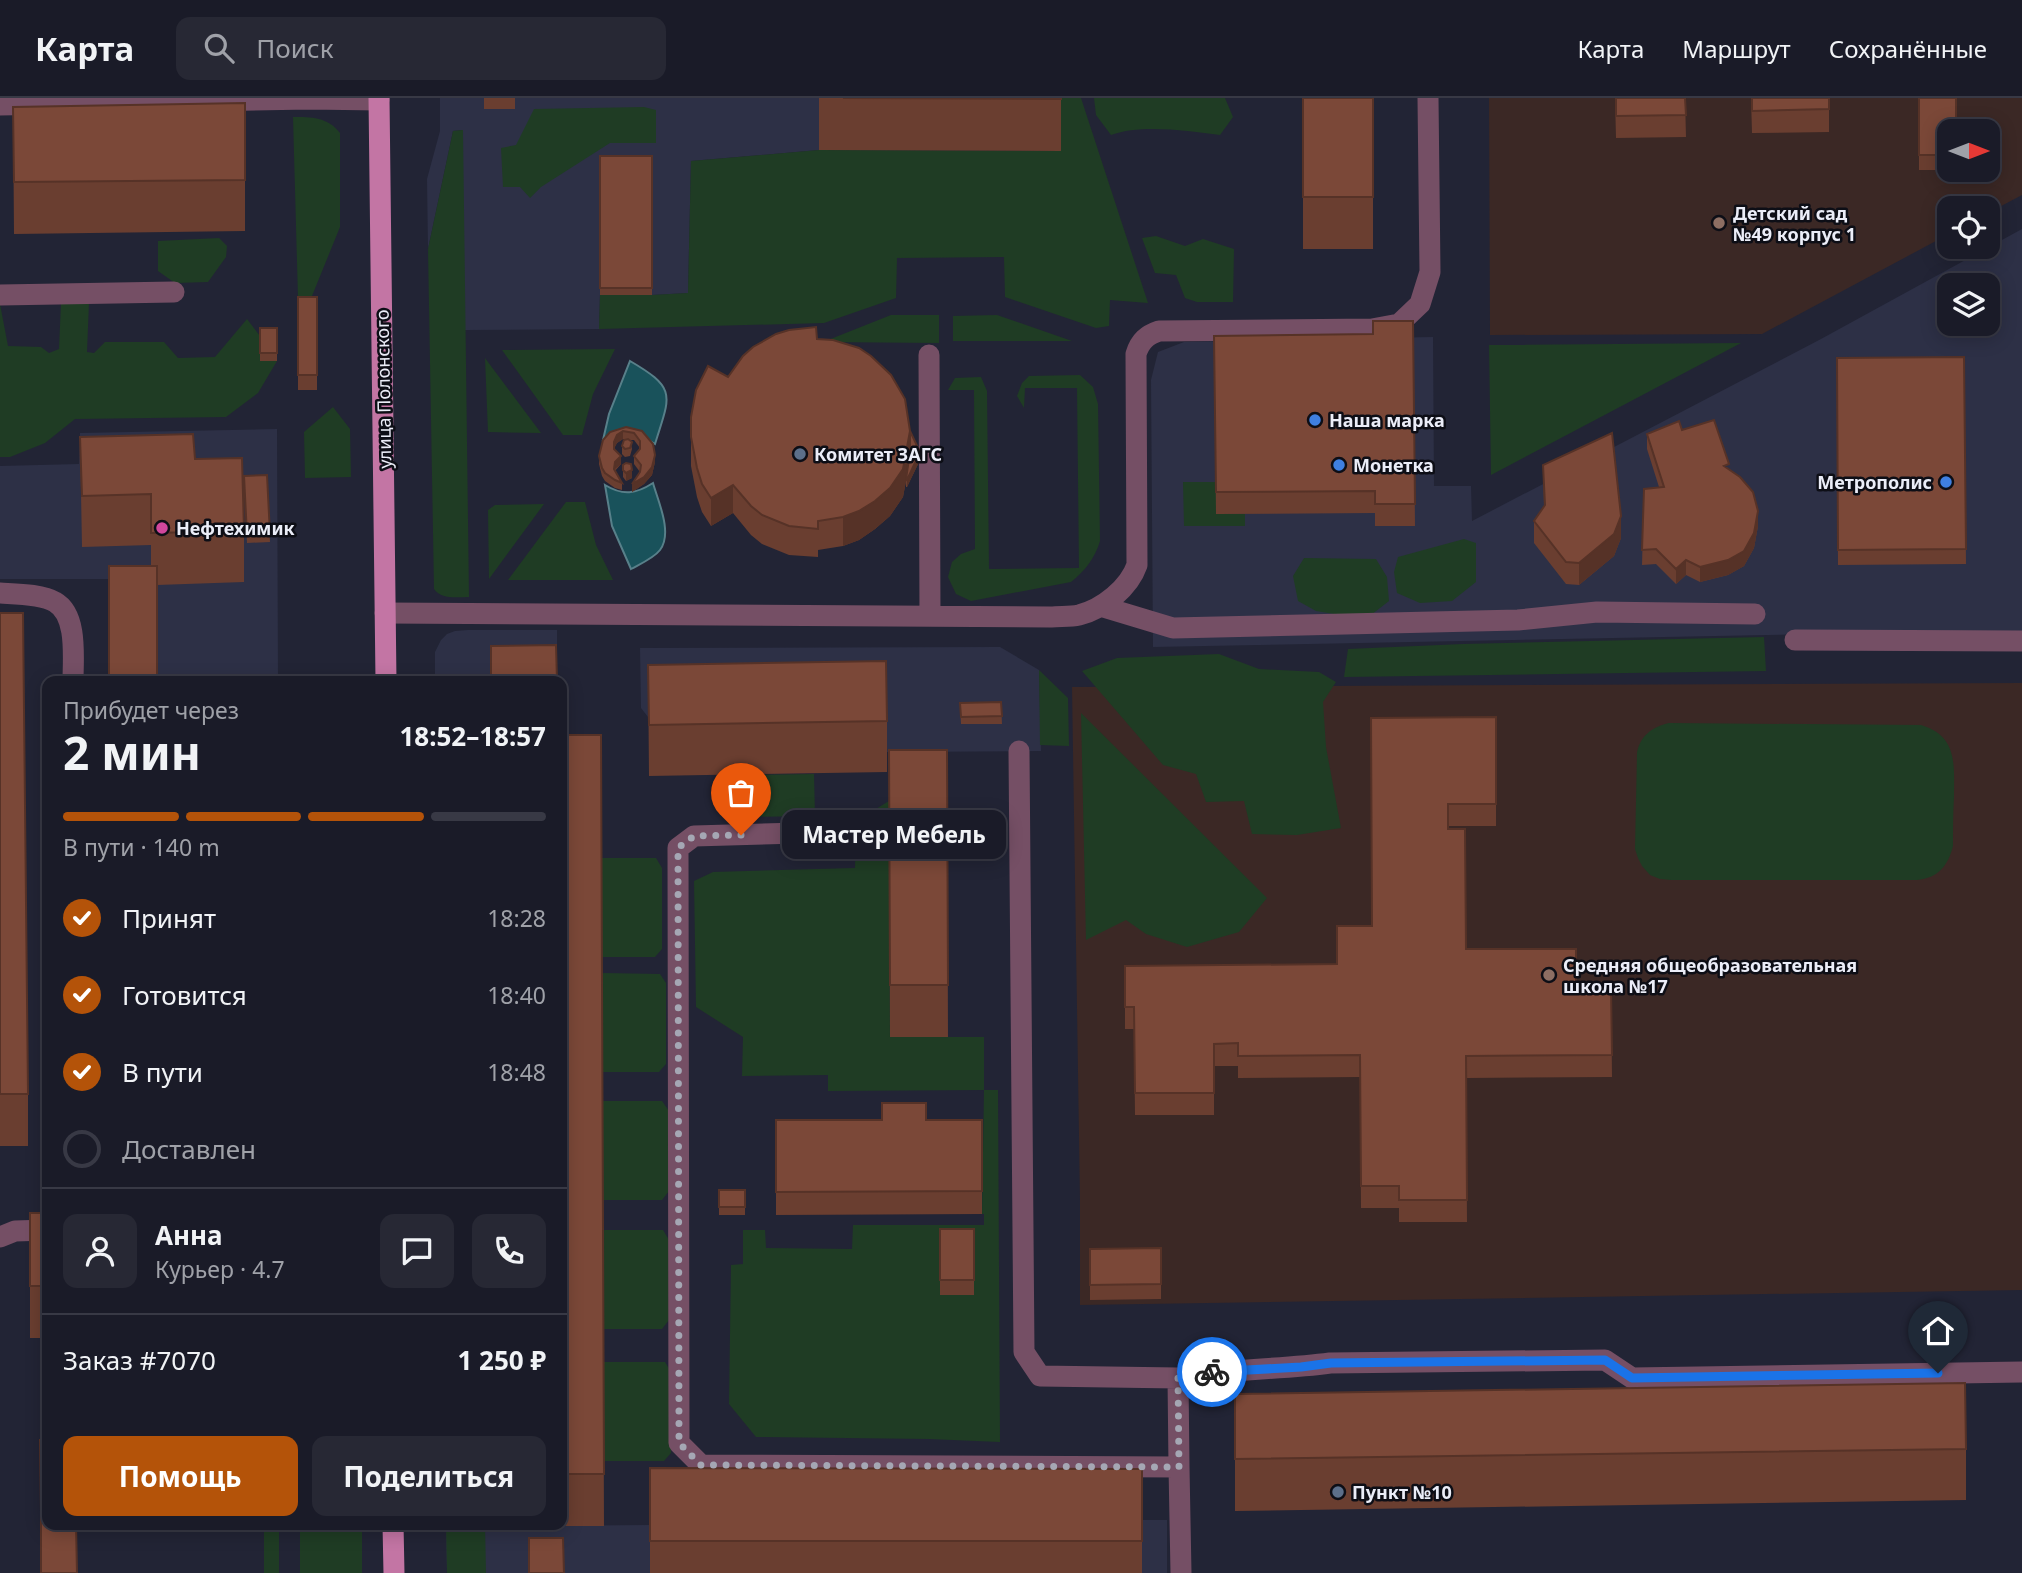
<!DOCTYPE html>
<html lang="ru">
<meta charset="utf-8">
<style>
body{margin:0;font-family:"Noto Sans",sans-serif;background:#272834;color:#f1f3f6;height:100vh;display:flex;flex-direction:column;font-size:26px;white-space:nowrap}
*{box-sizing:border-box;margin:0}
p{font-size:23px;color:#9fa1a8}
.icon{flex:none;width:38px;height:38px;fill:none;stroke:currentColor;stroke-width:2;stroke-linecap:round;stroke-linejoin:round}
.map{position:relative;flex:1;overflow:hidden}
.details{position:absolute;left:42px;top:578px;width:525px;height:854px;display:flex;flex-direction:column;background:#1a1b28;border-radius:14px;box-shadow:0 4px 18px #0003,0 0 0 2px #383945}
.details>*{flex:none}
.needle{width:46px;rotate:90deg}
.buttons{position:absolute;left:1937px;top:21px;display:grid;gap:14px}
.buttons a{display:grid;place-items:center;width:63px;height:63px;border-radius:14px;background:#1a1b28;box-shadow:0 4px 18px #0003,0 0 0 2px #383945;font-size:35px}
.pin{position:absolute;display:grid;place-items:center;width:60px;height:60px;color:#fff;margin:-72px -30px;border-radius:50% 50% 50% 0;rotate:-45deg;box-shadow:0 0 7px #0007}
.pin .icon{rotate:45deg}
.courier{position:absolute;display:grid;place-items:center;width:70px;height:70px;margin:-35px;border:5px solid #1a73e8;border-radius:50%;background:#fff;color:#222;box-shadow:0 2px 9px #0007}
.bubble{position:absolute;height:49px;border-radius:14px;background:#1a1b28;box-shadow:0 4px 18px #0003,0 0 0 2px #383945;font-size:23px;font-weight:700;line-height:49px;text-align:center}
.overview em{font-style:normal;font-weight:700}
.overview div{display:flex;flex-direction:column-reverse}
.overview{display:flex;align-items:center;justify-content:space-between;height:119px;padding:0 21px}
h1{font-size:46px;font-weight:700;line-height:52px}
.bar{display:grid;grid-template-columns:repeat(4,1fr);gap:10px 7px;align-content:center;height:84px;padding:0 21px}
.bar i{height:9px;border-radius:5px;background:#383945}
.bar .selected{background:#b45309}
.bar p{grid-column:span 4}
.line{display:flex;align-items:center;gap:18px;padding:0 21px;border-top:2px solid #383945}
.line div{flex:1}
.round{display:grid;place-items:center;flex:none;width:74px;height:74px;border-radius:14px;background:#272834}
ol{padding:0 21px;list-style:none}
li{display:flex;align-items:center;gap:21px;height:77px}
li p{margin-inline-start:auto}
li .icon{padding:7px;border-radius:50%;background:#b45309;color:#fff;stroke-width:4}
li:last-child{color:#9fa1a8}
li i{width:38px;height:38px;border:4px solid #383945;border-radius:50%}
.primary-button{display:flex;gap:14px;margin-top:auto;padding:14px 21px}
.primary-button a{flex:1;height:80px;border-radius:14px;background:#b45309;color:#fff;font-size:28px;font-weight:700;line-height:80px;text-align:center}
.primary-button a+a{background:#272834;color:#f1f3f6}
header{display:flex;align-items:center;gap:42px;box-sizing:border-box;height:98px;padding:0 35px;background:#1a1b28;border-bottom:2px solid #383945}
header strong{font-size:33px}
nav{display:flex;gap:38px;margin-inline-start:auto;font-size:24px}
.search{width:490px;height:63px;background:#272834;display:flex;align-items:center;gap:18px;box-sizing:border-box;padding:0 24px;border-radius:14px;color:#9fa1a8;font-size:26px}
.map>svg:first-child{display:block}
.built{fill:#2d3046;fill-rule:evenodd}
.education{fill:#3b2825;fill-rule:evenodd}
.green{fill:#1f3c24;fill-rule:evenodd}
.water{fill:#19525b;stroke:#58808a;stroke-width:2}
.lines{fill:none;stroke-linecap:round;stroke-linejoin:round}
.minor{stroke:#754f65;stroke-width:21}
.major{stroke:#c375a4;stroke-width:21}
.wall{fill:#6a3e30}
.shaded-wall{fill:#563227}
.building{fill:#7b4838;stroke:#563227;stroke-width:2}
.done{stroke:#a5a7b4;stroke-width:7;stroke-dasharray:0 12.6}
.route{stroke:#1a73e8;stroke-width:9}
.education-dot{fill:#8d6e63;stroke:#0d0e16;stroke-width:2.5}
.shop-dot{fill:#3f7fe0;stroke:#0d0e16;stroke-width:2.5}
.service-dot{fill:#5c6f8a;stroke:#0d0e16;stroke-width:2.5}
.hotel-dot{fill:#d1479c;stroke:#0d0e16;stroke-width:2.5}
.labels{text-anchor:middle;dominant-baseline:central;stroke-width:5;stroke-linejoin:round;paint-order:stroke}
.poi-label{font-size:18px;font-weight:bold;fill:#ebedf8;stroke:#0d0e16;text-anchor:start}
.street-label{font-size:18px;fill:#ebedf8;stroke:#0d0e16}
</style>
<header>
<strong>Карта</strong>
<div class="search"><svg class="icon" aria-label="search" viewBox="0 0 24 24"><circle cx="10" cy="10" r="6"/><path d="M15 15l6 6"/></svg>Поиск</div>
<nav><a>Карта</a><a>Маршрут</a><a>Сохранённые</a></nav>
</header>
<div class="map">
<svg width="2022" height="1475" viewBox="0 0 2022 1475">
<rect width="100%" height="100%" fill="#222435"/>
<path class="built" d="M440 0H820L819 52 691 63 688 195 652 197H600L599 231 464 232 462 32 453 33 428 151 427 81 440 33Z
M2022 131V537L1822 536 1153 549 1151 282 1158 254 1184 244 1433 239 1434 388H1471L1472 423 1821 241ZM1950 187H1988V226H1950Z
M277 331 278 583H157L156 491H109L108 481H0V368L79 366 80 335Z
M468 532H557V583H435V554L441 542 447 536 455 533Z
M1000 549 1039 572 1041 653 887 654 648 619 641 610 640 550Z
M1142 1422H1167V1475H1142Z
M446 1426H533V1428L650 1427V1475H447Z"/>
<path class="education" d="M1489 0H2022V97L1988 115V110H1950L1949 136 1762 236 1490 237ZM1950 33H1988V72H1950Z
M2022 585V1192L1080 1207V1102L1072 589Z"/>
<path class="green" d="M1061 0H1081L1148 205 1110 202 1109 228 1096 230 1005 199 1004 159 897 160 896 200 824 225 599 231 600 197H652L688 195 691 63 819 52 1061 53Z
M1094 0H1225L1233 19 1220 37C1187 33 1142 26 1111 37L1096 17Z
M644 9 656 12V45H610L541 89 530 100 520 89H503L501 50 516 47 534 11Z
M293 19C311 19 328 19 340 35V129L312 198 298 200Z
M463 32 469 499C456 499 442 502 434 491L428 151 453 33Z
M1156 138 1185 148 1203 141 1234 151 1233 204H1197L1185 200 1176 177 1155 175 1142 140Z
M219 140 227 148 226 159 208 184 175 185 158 173V143Z
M61 205H89L87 254 94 255 105 244H164L178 260 215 259 247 221 260 238V263H277L258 295 226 319 75 321 45 345 10 359H0V206L8 248 41 249 49 255 59 251Z
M891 217H939V245L823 244Z
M997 217 1072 243H953V218Z
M1741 245 1491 377 1489 247Z
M615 251 593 296 582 337H563L502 252Z
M485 260 541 335 488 334Z
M1080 277 1093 289 1098 306 1100 443C1095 460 1085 473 1071 484L971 503 956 496 948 479 952 464 961 456 975 451 974 292H948L955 280 981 279 987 293 989 471 1079 470 1077 290H1025L1024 310 1017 298 1022 285 1029 278Z
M333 309 350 331 351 379 305 380 304 334Z
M1183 384H1216V416H1245V428H1184Z
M566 404H585L596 447 613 482H508Z
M544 406 489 481 488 412 495 407Z
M1464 441 1476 445V484L1452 503 1420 505 1397 495 1394 474 1398 459Z
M1304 460 1376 461 1387 479 1389 503 1371 517 1346 518 1316 513 1298 503 1293 478Z
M1764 539 1766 573 1344 579 1348 551 1463 546Z
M1219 556 1259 571 1319 574 1336 584 1323 604 1326 649 1341 730 1297 737 1252 736 1244 703 1206 704 1196 676 1163 667 1082 573 1117 560Z
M1039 572 1068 600 1069 648 1040 647Z
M1081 615 1267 800 1239 834 1187 849 1146 836 1126 822 1086 842Z
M1669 625 1921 627C1958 638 1954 667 1954 699 1953 715 1953 732 1953 748 1948 768 1938 780 1917 782H1671L1660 781 1650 777 1642 768 1638 760 1635 751 1637 655C1640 638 1652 629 1669 625Z
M814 676 815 718 733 719 732 677Z
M889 703 890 939H984V992H998L1000 1344 929 1341 756 1339 729 1306 731 1167 743 1166V1132H765L766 1150 852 1151 853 1127H984V1116H982L984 992 828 993V977L742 978 743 939 696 909 694 783 713 774 855 770 856 723ZM940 1146 974 1197H940Z
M601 760H656L662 770V851L655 859H601Z
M602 875 660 876 666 885V966L659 974H602Z
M602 1003H662L669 1013V1093L662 1102H603Z
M603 1132H663L669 1142V1222L662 1231H604Z
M604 1264H665L671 1274V1355L664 1363H604Z
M264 1426H279V1475H264Z
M300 1426H362V1475H300Z
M446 1426H485L486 1475H447Z"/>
<path class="water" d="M630 263C678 291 670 297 655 346 638 334 622 339 603 342L609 316Z
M653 385C658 403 673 435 660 452 654 460 640 466 631 471L612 428 605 387C623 398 636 396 653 385Z"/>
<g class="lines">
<path class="minor" d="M0 7 309 1 379 2
M0 197 174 194
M929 257 930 518
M0 495C16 496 42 496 55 504 78 517 73 560 73 583
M1100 508 1173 530 1518 522 1597 514 1755 516
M385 515 1051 519C1060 518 1070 519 1079 517 1103 511 1129 490 1137 467L1136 256C1140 243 1147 237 1159 233L1372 231 1399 226 1420 206 1430 174 1428 0
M1795 542 2022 543
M1019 653 1024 1254 1040 1278 1178 1280
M836 734 694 738 678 750 679 1345 701 1367 1179 1369 1181 1475
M0 1139 15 1133 47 1132
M1179 1369 1178 1280C1229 1270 1280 1272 1330 1265L1605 1262 1632 1280 2022 1274"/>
<path class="major" d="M379 0 386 583
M393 1426 394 1475"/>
</g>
<path class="wall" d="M484 0H515V11H484Z
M819 0H1061V53L819 52Z
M1303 0H1373V151H1303Z
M1615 0H1685L1686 39 1616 40Z
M1751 0H1829V34L1752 35Z
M1919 0 1956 20 1950 33V72H1977H1919Z
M245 5V133L14 136 13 9Z
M600 58H652V197H600Z
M298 199H317V292H298Z
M1413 223 1415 428H1375V415L1216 416 1214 238 1373 236Z
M260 230H277V263H260Z
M817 241 910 333 920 362 907 389H906V383L903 399 890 418 875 431 859 442 843 448 818 452V459L789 457 762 446 751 437 733 415 711 428 702 414 697 399 691 368V319L728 279Z
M1964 259 1966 466 1838 467 1837 260Z
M1682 332 1729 372 1758 428 1754 450 1744 468 1728 477 1700 484 1686 477 1676 486 1656 466 1642 467 1644 391 1659 389 1647 351V336Z
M642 333 655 364 652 377 644 386 632 394 640 374 634 366V358L640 350 634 342H630L632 351 630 358 625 359 622 356V348L626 341H623L617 345 614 350 621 366 615 373 622 385V392L615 390 605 383 602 378 599 366V358L610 334Z
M80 339 195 361 244 433V484L157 487 151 468V447L82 449Z
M623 367 632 380 626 383 623 379Z
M1543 367 1621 440 1614 458 1579 487 1566 486 1534 445V423L1544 409Z
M267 377 270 444 247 445 244 378Z
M0 515 28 996V1048H0Z
M648 567 887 623V674L649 678Z
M1001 604 1002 626H961L960 605Z
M1496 619V728H1448L1466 851 1576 890H1611L1612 979 1466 980 1467 1124H1399V1110H1361L1360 979 1238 980V968H1214V1017H1135L1134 931H1125V868L1337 866 1372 828Z
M562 637H601L604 1428H533V1426H562Z
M889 652H947L948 939H890Z
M776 1022H982V1116L776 1117Z
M719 1092H745V1117H719Z
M30 1115H47V1240H30Z
M940 1131H974V1197H940Z
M1161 1150V1201L1090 1202V1151Z
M1235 1296 1966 1351V1402L1235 1413Z
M40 1342H47V1426L41 1475Z
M650 1370 1142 1371V1475H650Z"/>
<path class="shaded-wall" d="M623 333V341L617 345 614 351V344L617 337Z
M910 333V362L903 399 890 418 875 431 859 442 843 448V419Z
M920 354V362L907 389V382Z
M655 357V364L652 377 644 386 632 394V386Z
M621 358V366L615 371 614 378V371L615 364Z
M632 372V380L626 383V375Z
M733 387V415L711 428V400Z
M1758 413V428L1754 450 1744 468 1728 477 1700 484V469Z
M1621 418V440L1614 458 1579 487V465Z
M1686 462V477L1676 486V471Z"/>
<path class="building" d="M843 0H1061V1Z
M1303 0H1373V99H1303Z
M1616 0H1685L1686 17 1616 18Z
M1752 0H1829V11L1752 13Z
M1919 0H1956V20H1977V33H1950V57H1919Z
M245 5V82L14 84 13 9Z
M600 58H652V190H600Z
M298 199H317V277H298Z
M1373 223H1413L1415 406H1375V393L1216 394 1214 238 1373 236Z
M816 229 817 241 833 242 859 250 871 258 891 277 905 301 910 333 903 371 890 390 875 403 859 413 843 419 818 423V431L789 428 762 417 751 408 733 387 711 400 702 386 697 370 691 339V319L696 292 708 268 728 279 743 258 753 249 776 236 789 232Z
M260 230H277V255H260Z
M1964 259 1966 451 1838 452 1837 260Z
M1714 322 1729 366 1724 368 1740 379 1753 394 1758 413 1754 435 1744 453 1728 462 1700 469 1686 462 1676 471 1656 451 1642 452 1644 391 1664 389 1647 336 1679 323 1682 332Z
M626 329 642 333 653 346 655 357 652 369 644 379 632 386 640 374 641 367 634 358 640 351V343L634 335 623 333 617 337 614 344V351L621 358 615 364 614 371 622 385 615 382 605 375 602 370 599 358 603 342 610 334Z
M910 333 920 354 907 382 906 381 910 354Z
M1612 335 1621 418 1614 436 1579 465 1566 464 1534 423 1545 407 1543 367Z
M193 336 195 361 242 360 244 433 151 435V396L82 398 80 339Z
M628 341 632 344 630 350 625 351 622 348 624 342Z
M626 365 631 366 632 372 626 375 623 372V367Z
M267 377 270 436 247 437 244 378Z
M109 468H157V583H109Z
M0 515H23L28 996H0Z
M556 547 557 583H491V548Z
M886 563 887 623 649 627 648 567Z
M1001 604 1002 618 961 619 960 605Z
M1496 619V706H1448V731H1465L1466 851H1576V890H1611L1612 957 1466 958 1467 1102H1399V1088H1361L1360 957 1238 958V945L1214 946V995H1135L1134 909H1125V868L1337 866V828H1372L1371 620Z
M562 637H601L604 1376H562Z
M889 652H947L948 887H890Z
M882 1005H926V1022H982V1093L776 1094V1022H882Z
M719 1092H745V1109H719Z
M30 1115H47V1188H30Z
M940 1131H974V1182H940Z
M1161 1150V1186L1090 1187V1151Z
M1965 1285 1966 1351 1235 1361V1296Z
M40 1342H47V1412H41Z
M650 1370 1142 1371V1443H650Z
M41 1419H47V1426H76L77 1475H41Z
M529 1440H563L564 1475H529Z"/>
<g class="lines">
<path class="done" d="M741 737 694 738 678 750 679 1345 701 1367 1179 1369 1178 1280 1212 1274"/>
<path class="route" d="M1212 1274 1301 1269 1331 1265 1605 1262 1632 1280 1938 1275"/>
</g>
<g class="education-dot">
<circle cx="1719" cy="125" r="7"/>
<circle cx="1549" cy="877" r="7"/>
</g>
<g class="shop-dot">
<circle cx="1315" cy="322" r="7"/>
<circle cx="1339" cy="367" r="7"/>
<circle cx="1946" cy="384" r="7"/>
</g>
<g class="service-dot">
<circle cx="800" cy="356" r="7"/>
<circle cx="1338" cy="1394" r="7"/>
</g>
<circle class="hotel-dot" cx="162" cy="430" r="7"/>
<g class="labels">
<g class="poi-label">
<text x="1733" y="115">Детский сад<tspan x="1733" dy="21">№49 корпус 1</tspan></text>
<text x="1329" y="322">Наша марка</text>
<text x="814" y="356">Комитет ЗАГС</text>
<text x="1353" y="367">Монетка</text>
<text x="1932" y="384" text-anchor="end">Метрополис</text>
<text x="176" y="430">Нефтехимик</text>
<text x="1563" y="867">Средняя общеобразовательная<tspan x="1563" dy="21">школа №17</tspan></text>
<text x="1352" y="1394">Пункт №10</text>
</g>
<g class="street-label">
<text transform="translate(383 291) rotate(-91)">улица Полонского</text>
</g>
</g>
</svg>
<div class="buttons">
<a><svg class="needle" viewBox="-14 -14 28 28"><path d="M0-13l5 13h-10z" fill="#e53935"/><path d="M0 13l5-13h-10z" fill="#9fa1a8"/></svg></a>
<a><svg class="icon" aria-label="locate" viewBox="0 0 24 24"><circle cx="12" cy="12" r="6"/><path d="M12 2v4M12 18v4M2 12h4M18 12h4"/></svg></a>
<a><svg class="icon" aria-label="layers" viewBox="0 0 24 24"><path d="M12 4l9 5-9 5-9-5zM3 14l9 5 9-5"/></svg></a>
</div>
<div class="pin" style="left:741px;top:737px;background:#ea580c"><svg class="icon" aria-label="bag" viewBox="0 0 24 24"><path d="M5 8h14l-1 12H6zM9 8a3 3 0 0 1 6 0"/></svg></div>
<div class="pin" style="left:1938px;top:1275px;background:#1f2937"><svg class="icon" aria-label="home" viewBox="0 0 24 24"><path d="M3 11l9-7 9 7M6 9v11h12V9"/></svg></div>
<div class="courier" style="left:1212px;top:1274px"><svg class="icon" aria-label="bike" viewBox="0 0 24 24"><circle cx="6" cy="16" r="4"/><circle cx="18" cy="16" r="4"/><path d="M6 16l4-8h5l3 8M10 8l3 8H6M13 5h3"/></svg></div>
<div class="bubble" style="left:782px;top:712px;width:224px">Мастер Мебель</div>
<section class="details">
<div class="overview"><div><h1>2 мин</h1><p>Прибудет через</p></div><em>18:52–18:57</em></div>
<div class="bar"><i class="selected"></i><i class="selected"></i><i class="selected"></i><i></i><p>В пути · 140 m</p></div>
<ol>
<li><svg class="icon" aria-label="check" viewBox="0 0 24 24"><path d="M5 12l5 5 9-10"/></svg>Принят<p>18:28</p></li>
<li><svg class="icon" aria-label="check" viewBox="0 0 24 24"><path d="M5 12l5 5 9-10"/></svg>Готовится<p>18:40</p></li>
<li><svg class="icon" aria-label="check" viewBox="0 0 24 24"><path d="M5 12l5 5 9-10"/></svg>В пути<p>18:48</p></li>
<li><i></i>Доставлен</li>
</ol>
<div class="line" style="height:126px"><a class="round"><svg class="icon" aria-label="person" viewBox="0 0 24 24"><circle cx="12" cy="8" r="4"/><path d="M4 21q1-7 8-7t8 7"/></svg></a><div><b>Анна</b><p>Курьер · 4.7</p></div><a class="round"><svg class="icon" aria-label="chat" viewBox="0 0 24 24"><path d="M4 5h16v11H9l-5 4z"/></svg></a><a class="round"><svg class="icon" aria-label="phone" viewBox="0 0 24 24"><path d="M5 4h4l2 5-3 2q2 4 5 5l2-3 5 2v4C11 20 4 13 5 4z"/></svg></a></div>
<div class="line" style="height:91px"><div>Заказ #7070</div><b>1 250 ₽</b></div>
<div class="primary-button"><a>Помощь</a><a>Поделиться</a></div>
</section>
</div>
